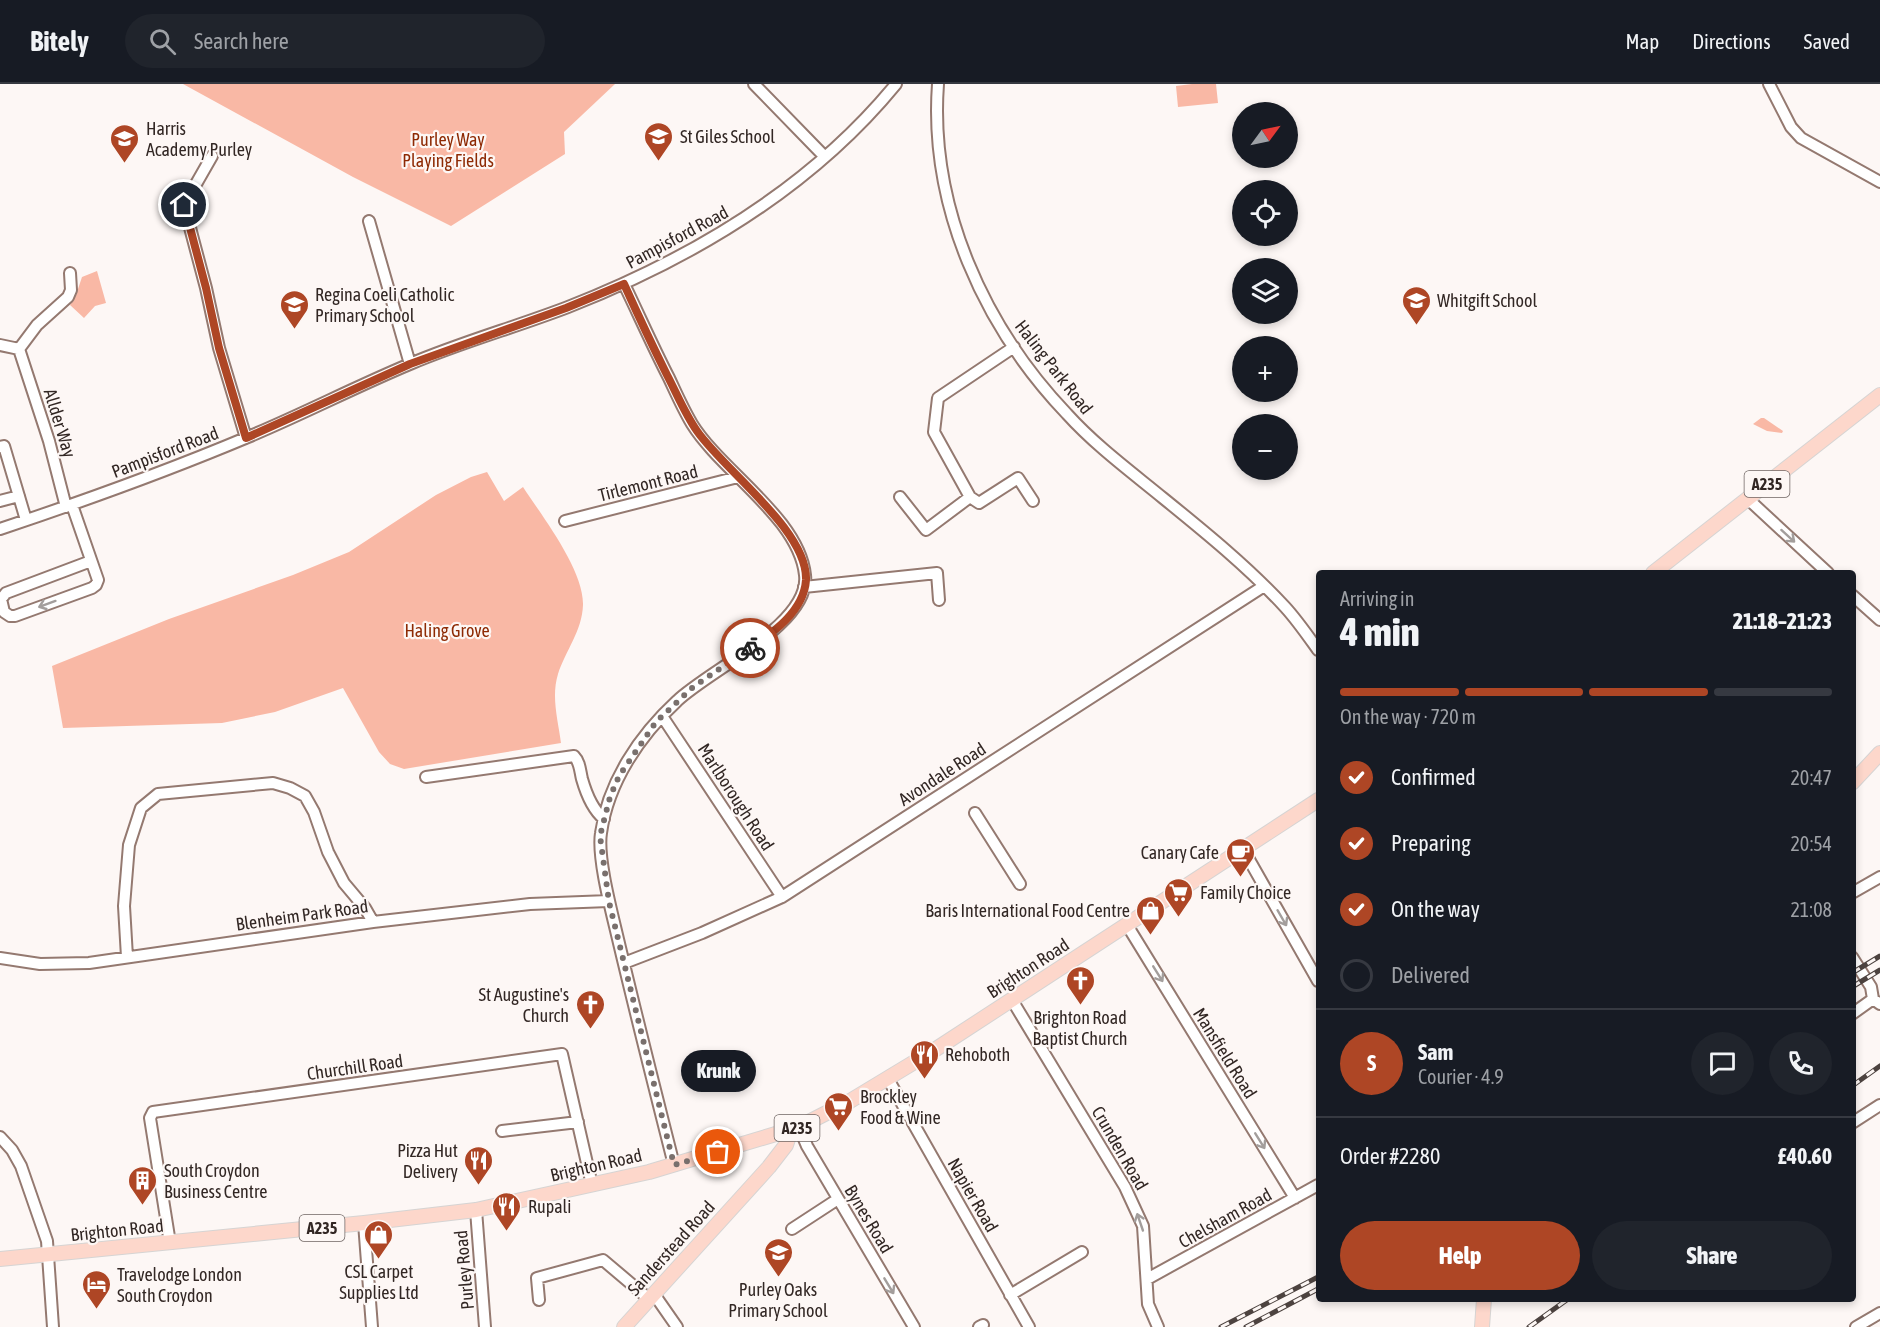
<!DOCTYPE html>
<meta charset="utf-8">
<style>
body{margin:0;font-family:"Asap Condensed",sans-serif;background:#20242c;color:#f1f3f6;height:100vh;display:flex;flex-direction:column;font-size:22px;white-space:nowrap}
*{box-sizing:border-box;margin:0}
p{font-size:20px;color:#9ea1a6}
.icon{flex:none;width:33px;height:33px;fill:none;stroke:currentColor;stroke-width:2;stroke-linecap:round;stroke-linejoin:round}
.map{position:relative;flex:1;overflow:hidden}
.details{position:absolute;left:1316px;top:486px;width:540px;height:732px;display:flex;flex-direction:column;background:#171b24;border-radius:6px;box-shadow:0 3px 9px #0003}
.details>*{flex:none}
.needle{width:39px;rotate:57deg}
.controls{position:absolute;left:1232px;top:18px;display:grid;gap:12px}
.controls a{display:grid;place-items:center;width:66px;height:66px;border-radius:50%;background:#171b24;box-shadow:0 3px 9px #0003;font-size:30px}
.pin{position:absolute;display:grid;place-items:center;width:51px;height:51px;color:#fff;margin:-26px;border:3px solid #fff;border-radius:50%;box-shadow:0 2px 6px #0007}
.courier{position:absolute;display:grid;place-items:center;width:60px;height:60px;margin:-30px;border:4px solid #ae4625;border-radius:50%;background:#fff;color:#222;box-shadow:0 2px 8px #0007}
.bubble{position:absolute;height:42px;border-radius:21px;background:#171b24;box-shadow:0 3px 9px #0003;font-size:20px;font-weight:800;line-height:42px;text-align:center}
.head em{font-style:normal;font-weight:800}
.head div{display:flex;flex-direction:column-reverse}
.head{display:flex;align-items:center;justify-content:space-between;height:102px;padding:0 24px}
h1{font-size:39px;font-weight:800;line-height:45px}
.bar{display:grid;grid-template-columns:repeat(4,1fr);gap:9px 6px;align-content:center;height:72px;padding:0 24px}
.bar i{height:8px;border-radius:4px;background:#363941}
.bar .on{background:#ae4625}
.bar p{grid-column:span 4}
.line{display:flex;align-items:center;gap:15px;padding:0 24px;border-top:2px solid #363941}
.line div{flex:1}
.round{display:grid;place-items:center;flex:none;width:63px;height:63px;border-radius:32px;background:#20242c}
ol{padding:0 24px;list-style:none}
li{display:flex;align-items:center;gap:18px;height:66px}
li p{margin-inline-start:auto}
li .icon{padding:6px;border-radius:50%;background:#ae4625;color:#fff;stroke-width:4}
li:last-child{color:#9ea1a6}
li i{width:33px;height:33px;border:3px solid #363941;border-radius:50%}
.button{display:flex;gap:12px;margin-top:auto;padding:12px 24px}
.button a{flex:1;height:69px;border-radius:36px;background:#ae4625;color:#fff;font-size:24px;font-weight:800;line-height:69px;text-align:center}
.button a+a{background:#20242c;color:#f1f3f6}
header{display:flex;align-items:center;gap:36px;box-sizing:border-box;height:84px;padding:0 30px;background:#171b24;border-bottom:2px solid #363941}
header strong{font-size:28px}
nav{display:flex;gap:33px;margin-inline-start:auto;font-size:21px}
.search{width:420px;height:54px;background:#20242c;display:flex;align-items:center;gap:15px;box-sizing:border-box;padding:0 21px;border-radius:33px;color:#9ea1a6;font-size:22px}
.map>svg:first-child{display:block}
.green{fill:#f9b8a5}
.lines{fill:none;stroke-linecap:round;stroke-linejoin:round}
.minor-casing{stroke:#947970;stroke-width:14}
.major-casing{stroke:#d6d4d3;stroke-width:16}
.minor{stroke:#fff;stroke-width:10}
.major{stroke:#fdd7cb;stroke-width:14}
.rail-casing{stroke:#4d4340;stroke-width:5}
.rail{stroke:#fdf7f5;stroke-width:3;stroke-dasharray:9;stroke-linecap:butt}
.oneway{stroke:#a39e9c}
.done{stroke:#79706d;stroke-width:6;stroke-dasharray:0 10.8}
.route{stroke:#ae4625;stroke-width:8}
.labels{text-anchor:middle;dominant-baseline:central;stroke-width:4.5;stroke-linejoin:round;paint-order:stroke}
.shield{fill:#fdf7f5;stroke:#6f6563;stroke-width:1.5}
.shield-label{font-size:16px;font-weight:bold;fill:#322724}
.poi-label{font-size:18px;fill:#322724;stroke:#fdf7f5;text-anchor:start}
.park-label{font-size:18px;fill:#8e2a04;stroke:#fdf7f5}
.street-label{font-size:18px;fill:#322724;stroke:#fdf7f5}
</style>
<header>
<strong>Bitely</strong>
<div class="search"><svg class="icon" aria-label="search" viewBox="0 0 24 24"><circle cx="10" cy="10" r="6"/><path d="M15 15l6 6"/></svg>Search here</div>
<nav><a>Map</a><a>Directions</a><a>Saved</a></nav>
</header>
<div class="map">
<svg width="1880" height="1243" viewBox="0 0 1880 1243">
<rect width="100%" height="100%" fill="#fdf7f5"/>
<path class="green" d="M183 0H615L564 48 565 70 451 142 353 93Z
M1192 0H1216L1218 19 1178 23 1176 2Z
M97 187 106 219 95 222 84 234 70 221 76 211 82 193Z
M1761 334H1764L1783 347 1782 349 1767 347 1753 340Z
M487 388 504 417 523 403C542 432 584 486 583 521 582 547 566 566 558 590 551 613 558 636 561 659L404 685 390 680 379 668 343 604 275 628 222 639 63 644 52 582 169 535 293 491 349 468 436 411 471 393Z"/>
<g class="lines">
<defs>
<path id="minor" d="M754 0 825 73
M938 0C929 122 984 243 1067 330 1095 361 1130 387 1163 414 1205 448 1248 483 1285 523 1297 536 1308 552 1318 566
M1769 0 1791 43 1801 54 1880 98
M212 72 184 121 206 204 219 264 246 354
M369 137 410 280
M624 200C639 231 653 263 669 294 676 309 683 325 692 340 721 387 799 434 805 491 811 540 709 586 677 617 640 651 608 698 601 749 597 774 612 829 618 855 636 931 655 1006 674 1081
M0 261 19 265
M1014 263 938 314 934 348 970 413 979 419 1018 394 1033 417
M19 265 49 357 66 423
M19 265 37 241 68 213 71 206 70 189
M0 363 4 362 26 436
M900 413 926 446 970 413
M1748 415 1828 489
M0 417 19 412
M72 421 98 496 96 501 92 504 15 532H10L4 528 1 515 6 509 91 477
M565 437 738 393
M0 445C84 417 167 387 248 353 303 330 355 303 410 280 462 258 516 243 568 223 693 174 810 105 896 0
M804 503 937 489 939 516
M1852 511 1880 536
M662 632 782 813
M426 693 574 672C580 678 580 687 582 695 586 709 593 726 604 735
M975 729 1020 800
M1243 765 1318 897
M1852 809 1880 793
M1127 841 1295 1114
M127 873 124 822 129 761 141 724 158 710 273 699 290 704 305 712 314 728 328 768 344 799 365 824 373 838
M1852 873 1871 903 1873 915 1880 920
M0 874 40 880 89 879 373 838 530 820 609 817
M624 879 702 849 782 813 1264 502
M1012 916 1125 1103 1143 1142 1148 1220 1158 1243
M1852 930 1873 915
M888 995 1029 1243
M1852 1039 1880 1021
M799 1043 807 1062 914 1243
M502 1047 578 1038
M0 1053 12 1066 21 1082 47 1157 53 1243
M476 1126 485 1243
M364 1139 372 1243
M792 1145 838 1115
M170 1159 150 1034 153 1028 562 970 592 1101
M1147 1195 1318 1101
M654 1210 677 1243
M1010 1211 1082 1168
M539 1216 537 1194 603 1176 649 1215
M979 1243 983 1241
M1856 1243 1880 1229"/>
<path id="major" d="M1653 489 1880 311
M1852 699 1880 669
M0 1175 364 1139 476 1126 649 1088 799 1043 850 1017 936 965 1318 716
M624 1243 769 1083 786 1061 791 1046
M1482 1243 1484 1215"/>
</defs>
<use href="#minor" class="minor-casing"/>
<use href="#major" class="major-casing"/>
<use href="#minor" class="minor"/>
<use href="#major" class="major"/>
<defs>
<path id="rail" d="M1852 889 1880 872
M1852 903 1880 886
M1852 1002 1880 982
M1221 1243 1318 1193
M1246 1243 1318 1205
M1529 1243 1568 1215"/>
</defs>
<use href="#rail" class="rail-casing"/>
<use href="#rail" class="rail"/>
</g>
<defs><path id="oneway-shaft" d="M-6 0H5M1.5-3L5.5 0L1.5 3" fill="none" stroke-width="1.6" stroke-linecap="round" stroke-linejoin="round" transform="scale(1.5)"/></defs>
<g class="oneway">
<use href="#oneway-shaft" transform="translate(1788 452) rotate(42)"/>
<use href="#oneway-shaft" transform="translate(47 520) rotate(160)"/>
<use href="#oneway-shaft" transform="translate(1282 834) rotate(60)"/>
<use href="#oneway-shaft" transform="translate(1158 890) rotate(58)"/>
<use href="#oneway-shaft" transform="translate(1260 1057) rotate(58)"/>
<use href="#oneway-shaft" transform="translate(1140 1138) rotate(-109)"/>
<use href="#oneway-shaft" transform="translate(889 1202) rotate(59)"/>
</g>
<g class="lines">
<path class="done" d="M718 1068 674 1081 609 818 600 752 610 713 619 692 656 638 693 603 750 564"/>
<path class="route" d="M184 121 206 204 219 264 246 354 410 280 566 224 624 200C638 231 652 261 667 291 677 310 685 330 697 347 724 386 808 447 806 496 804 527 773 549 750 564"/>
</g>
<defs>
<symbol id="school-pin" viewBox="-11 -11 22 30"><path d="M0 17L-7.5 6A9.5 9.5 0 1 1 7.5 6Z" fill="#ae4625" stroke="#fdf7f5"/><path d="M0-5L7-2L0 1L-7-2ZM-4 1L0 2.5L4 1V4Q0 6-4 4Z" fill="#fff"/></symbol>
<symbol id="cafe-pin" viewBox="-11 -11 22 30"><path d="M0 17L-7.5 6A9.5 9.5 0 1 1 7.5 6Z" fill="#ae4625" stroke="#fdf7f5"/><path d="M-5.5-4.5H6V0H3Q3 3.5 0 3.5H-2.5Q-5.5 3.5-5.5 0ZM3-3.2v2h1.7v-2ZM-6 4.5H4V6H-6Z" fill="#fff"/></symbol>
<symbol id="supermarket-pin" viewBox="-11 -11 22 30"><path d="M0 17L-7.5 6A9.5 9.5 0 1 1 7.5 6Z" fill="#ae4625" stroke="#fdf7f5"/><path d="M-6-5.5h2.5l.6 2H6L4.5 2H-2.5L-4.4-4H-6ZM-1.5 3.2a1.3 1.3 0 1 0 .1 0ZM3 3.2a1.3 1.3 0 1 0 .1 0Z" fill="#fff"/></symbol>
<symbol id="shop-pin" viewBox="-11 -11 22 30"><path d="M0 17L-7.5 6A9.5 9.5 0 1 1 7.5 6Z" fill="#ae4625" stroke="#fdf7f5"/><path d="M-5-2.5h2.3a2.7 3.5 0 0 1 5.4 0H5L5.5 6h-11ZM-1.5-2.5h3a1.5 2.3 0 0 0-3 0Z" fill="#fff"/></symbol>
<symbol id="church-pin" viewBox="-11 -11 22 30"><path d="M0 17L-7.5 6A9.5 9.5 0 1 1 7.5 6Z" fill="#ae4625" stroke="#fdf7f5"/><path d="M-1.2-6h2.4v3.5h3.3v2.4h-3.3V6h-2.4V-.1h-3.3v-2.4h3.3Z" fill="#fff"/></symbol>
<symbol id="restaurant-pin" viewBox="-11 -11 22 30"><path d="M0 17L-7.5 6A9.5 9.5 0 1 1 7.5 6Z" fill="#ae4625" stroke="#fdf7f5"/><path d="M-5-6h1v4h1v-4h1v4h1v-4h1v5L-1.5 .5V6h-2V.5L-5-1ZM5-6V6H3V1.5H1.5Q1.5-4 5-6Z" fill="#fff"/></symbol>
<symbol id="building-pin" viewBox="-11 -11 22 30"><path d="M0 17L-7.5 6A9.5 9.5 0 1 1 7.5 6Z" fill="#ae4625" stroke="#fdf7f5"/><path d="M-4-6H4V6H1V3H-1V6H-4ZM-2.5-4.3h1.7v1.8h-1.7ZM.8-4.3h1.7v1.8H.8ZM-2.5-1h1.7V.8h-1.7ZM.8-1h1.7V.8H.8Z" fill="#fff"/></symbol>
<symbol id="hotel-pin" viewBox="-11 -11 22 30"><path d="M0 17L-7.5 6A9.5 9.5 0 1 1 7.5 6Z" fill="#ae4625" stroke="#fdf7f5"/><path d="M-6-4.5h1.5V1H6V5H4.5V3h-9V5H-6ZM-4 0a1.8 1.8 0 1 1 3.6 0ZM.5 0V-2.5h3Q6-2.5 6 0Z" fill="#fff"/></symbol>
</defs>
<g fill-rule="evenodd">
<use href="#school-pin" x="642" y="36" width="33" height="45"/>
<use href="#school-pin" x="108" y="38" width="33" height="45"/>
<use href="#school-pin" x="1400" y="200" width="33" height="45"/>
<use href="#school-pin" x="278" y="204" width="33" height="45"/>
<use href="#cafe-pin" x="1224" y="752" width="33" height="45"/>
<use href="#supermarket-pin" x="1162" y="792" width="33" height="45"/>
<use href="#shop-pin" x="1134" y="810" width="33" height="45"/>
<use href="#church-pin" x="1064" y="880" width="33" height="45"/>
<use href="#church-pin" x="574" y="904" width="33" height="45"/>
<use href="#restaurant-pin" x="908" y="954" width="33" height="45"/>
<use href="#supermarket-pin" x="822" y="1006" width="33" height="45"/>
<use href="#restaurant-pin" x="462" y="1060" width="33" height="45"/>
<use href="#building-pin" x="126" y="1080" width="33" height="45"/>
<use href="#restaurant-pin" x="490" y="1106" width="33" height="45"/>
<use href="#shop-pin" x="362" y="1134" width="33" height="45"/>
<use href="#school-pin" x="762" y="1152" width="33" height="45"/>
<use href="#hotel-pin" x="80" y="1184" width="33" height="45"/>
</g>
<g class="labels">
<g class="shield">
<rect x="1744.5" y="387" width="45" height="26" rx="4.5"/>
<rect x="774.5" y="1031" width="45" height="26" rx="4.5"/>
<rect x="299.5" y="1131" width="45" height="26" rx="4.5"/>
</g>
<g class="shield-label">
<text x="1767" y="400">A235</text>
<text x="797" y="1044">A235</text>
<text x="322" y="1144">A235</text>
</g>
<g class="poi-label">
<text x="146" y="44">Harris<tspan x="146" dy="21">Academy Purley</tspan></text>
<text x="680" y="52">St Giles School</text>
<text x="315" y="210">Regina Coeli Catholic<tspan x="315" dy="21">Primary School</tspan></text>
<text x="1437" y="216">Whitgift School</text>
<text x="1219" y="768" text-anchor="end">Canary Cafe</text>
<text x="1200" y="808">Family Choice</text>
<text x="1130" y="826" text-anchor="end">Baris International Food Centre</text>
<text x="569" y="910" text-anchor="end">St Augustine's<tspan x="569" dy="21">Church</tspan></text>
<text x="1080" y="933" text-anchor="middle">Brighton Road<tspan x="1080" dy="21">Baptist Church</tspan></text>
<text x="945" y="970">Rehoboth</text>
<text x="860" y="1012">Brockley<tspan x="860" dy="21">Food &amp; Wine</tspan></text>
<text x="458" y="1066" text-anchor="end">Pizza Hut<tspan x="458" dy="21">Delivery</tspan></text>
<text x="164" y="1086">South Croydon<tspan x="164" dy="21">Business Centre</tspan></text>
<text x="528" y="1122">Rupali</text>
<text x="379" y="1187" text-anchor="middle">CSL Carpet<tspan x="379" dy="21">Supplies Ltd</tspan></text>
<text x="117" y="1190">Travelodge London<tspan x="117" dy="21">South Croydon</tspan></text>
<text x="778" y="1205" text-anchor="middle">Purley Oaks<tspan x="778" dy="21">Primary School</tspan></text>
</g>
<g class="park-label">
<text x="448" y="55">Purley Way<tspan x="448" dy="21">Playing Fields</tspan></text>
<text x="447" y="546">Haling Grove</text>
</g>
<g class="street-label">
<text transform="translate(677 153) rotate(-28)">Pampisford Road</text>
<text transform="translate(1054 283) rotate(52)">Haling Park Road</text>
<text transform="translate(60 339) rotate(73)">Allder Way</text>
<text transform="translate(165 368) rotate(-21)">Pampisford Road</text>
<text transform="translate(648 399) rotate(-14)">Tirlemont Road</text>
<text transform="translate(942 690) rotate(-33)">Avondale Road</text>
<text transform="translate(736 713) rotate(57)">Marlborough Road</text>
<text transform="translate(302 831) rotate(-8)">Blenheim Park Road</text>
<text transform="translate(1028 884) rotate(-33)">Brighton Road</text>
<text transform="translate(1225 969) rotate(58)">Mansfield Road</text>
<text transform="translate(355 983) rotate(-8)">Churchill Road</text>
<text transform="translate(1120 1064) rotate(60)">Crunden Road</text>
<text transform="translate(596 1081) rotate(-13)">Brighton Road</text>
<text transform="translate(973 1111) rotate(60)">Napier Road</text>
<text transform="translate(1225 1134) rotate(-29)">Chelsham Road</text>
<text transform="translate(869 1135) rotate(59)">Bynes Road</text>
<text transform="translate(117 1146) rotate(-6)">Brighton Road</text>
<text transform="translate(671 1164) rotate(-48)">Sanderstead Road</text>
<text transform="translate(464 1186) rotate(-95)">Purley Road</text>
</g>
</g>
</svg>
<div class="controls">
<a><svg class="needle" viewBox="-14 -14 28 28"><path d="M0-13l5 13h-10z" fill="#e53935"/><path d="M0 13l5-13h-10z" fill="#9ea1a6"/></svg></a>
<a><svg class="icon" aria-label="locate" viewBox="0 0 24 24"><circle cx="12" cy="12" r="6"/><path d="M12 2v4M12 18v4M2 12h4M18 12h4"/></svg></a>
<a><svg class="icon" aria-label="layers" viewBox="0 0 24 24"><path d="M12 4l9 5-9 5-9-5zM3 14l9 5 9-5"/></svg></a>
<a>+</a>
<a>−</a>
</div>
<div class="pin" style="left:718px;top:1068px;background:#ea580c"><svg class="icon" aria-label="bag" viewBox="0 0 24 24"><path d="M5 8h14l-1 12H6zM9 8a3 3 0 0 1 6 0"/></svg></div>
<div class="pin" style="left:184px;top:121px;background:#1f2937"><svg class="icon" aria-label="home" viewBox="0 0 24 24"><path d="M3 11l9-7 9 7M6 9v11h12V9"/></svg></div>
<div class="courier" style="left:750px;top:564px"><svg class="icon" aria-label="bike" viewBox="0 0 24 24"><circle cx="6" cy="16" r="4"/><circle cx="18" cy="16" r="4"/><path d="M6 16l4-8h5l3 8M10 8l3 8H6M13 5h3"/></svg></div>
<div class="bubble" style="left:681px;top:966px;width:75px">Krunk</div>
<section class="details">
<div class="head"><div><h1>4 min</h1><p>Arriving in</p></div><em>21:18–21:23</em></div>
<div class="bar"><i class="on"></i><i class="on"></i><i class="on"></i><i></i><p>On the way · 720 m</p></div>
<ol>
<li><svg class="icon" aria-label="check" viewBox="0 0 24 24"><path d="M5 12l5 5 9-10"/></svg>Confirmed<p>20:47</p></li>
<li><svg class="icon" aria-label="check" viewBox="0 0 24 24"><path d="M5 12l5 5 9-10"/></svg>Preparing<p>20:54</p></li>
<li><svg class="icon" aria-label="check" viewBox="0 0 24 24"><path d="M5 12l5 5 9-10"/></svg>On the way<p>21:08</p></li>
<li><i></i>Delivered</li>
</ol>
<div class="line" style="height:108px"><b class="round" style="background:#ae4625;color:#fff">S</b><div><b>Sam</b><p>Courier · 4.9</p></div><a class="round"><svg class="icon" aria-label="chat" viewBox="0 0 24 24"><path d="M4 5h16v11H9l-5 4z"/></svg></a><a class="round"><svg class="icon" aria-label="phone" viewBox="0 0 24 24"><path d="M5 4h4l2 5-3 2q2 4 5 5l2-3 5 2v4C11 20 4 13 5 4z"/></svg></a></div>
<div class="line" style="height:78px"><div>Order #2280</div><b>£40.60</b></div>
<div class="button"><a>Help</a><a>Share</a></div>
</section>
</div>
